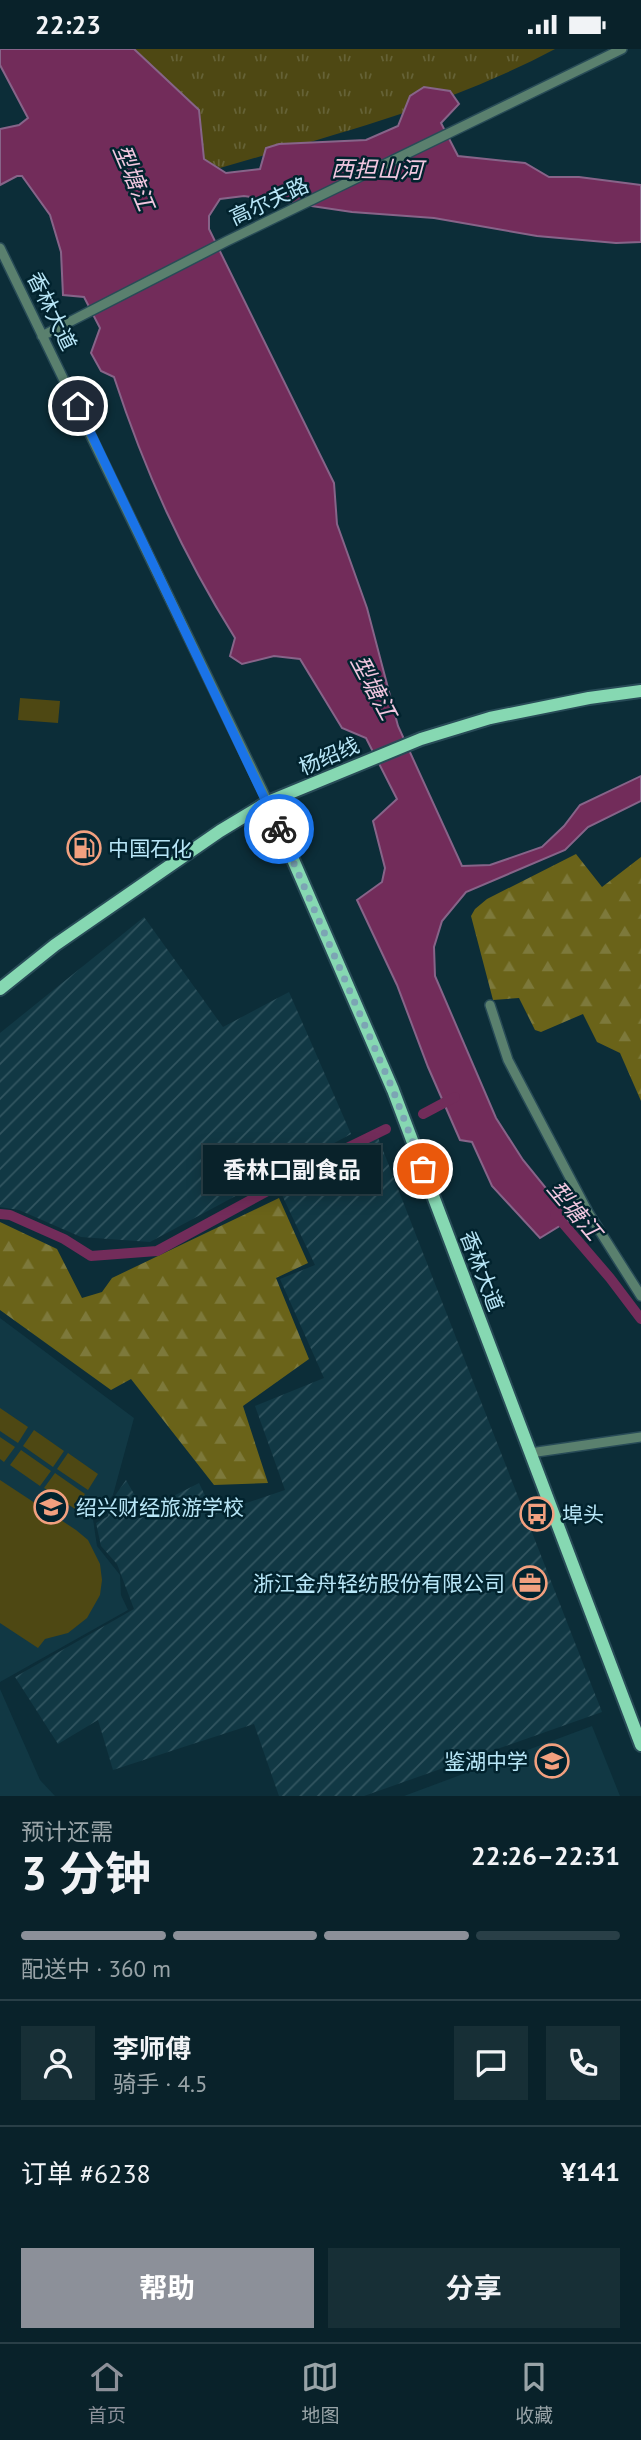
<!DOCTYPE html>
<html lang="zh">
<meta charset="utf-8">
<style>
body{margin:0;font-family:"PT Sans","Noto Sans SC",sans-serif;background:#172f36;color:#f1f3f6;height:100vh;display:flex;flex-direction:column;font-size:26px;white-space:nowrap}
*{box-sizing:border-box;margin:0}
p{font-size:23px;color:#99a4a8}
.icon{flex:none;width:38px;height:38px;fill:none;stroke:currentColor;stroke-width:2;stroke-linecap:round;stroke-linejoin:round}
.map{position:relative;height:1747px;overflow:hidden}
.panel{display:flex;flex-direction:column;background:#09222a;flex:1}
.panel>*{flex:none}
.pin{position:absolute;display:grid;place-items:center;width:60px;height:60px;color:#fff;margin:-30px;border:4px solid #fff;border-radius:50%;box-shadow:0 2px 7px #0007}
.courier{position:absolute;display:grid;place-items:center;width:70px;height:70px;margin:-35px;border:5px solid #1a73e8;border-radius:50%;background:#fff;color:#222;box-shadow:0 2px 9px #0007}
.bubble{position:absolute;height:49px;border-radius:0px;background:#09222a;box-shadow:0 4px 18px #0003,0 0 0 2px #293f47;font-size:23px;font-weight:700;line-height:49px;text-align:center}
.summary em{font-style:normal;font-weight:700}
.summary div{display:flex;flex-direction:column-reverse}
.summary{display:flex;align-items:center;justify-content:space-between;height:119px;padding:0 21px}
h1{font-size:46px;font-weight:700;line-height:52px}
.bar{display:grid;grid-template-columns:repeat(4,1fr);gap:10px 7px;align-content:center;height:84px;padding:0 21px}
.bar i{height:9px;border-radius:5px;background:#293f47}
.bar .current{background:#8c9099}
.bar p{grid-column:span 4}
.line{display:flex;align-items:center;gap:18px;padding:0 21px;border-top:2px solid #293f47}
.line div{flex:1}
.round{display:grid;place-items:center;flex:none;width:74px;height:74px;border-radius:0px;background:#172f36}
.button{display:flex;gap:14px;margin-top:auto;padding:14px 21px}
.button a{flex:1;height:80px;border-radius:0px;background:#8c9099;color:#fff;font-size:28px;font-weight:700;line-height:80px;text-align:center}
.button a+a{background:#172f36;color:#f1f3f6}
.status{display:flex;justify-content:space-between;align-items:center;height:49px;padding:0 35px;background:#09222a;direction:ltr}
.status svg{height:19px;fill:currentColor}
.tabs{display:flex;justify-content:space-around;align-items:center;height:98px;border-top:2px solid #293f47;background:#09222a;font-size:19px;color:#99a4a8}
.tabs a{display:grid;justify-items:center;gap:4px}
.tabs .current{color:#8c9099}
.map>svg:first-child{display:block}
.built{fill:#113844}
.industrial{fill:url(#industrial-furrows)}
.grass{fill:url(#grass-tufts)}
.forest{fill:url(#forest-firs)}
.pitch{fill:#4e4813}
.water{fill:#722c5a;stroke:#876489;stroke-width:2}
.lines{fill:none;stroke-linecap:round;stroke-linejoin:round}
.canal{stroke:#722c5a;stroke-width:10}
.minor-casing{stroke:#284b57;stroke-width:12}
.major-casing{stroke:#284b57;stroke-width:16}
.minor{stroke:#5a806e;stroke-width:9}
.major{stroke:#86d8b2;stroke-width:12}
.done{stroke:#7ca5b4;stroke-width:7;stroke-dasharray:0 12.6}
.route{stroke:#1a73e8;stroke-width:9}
.labels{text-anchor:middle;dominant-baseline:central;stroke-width:5;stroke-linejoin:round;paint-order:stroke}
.street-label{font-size:21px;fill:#b8e6f7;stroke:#02232e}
.poi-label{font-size:21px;fill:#b8e6f7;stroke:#02232e;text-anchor:start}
.water-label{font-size:23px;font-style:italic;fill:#f2c7e0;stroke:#02232e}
</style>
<div class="status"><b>22:23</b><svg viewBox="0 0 49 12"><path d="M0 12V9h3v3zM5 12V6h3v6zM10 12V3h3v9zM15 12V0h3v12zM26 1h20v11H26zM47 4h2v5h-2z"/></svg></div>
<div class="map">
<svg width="641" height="1747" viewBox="0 0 641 1747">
<defs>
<pattern id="industrial-furrows" width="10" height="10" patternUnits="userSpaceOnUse" patternTransform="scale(1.75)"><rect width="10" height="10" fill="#113844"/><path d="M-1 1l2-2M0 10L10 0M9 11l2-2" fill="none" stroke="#325560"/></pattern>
<pattern id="grass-tufts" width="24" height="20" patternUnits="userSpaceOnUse" patternTransform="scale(1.75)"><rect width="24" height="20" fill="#4e4813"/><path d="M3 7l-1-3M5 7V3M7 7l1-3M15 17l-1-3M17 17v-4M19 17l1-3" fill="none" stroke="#656236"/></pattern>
<pattern id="forest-firs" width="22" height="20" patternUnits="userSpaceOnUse" patternTransform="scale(1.75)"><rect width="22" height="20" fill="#6a6319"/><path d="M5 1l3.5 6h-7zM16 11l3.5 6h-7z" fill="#7d793b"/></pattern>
</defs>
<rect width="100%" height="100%" fill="#0c2d38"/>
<path class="built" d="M0 1269 134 1369 113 1446 93 1470 97 1497 120 1526 121 1546 128 1561 0 1633Z
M0 1640 40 1731 55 1747H0Z
M592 1677 620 1747H404Z"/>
<path class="industrial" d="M144 868 223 978 289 943 351 1085 150 1193 81 1188 19 1161 0 1158V984Z
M377 1086 602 1663 364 1747H279L254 1675 113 1721 98 1671 58 1695 15 1628 134 1560 117 1515 101 1497 96 1474 108 1467 107 1458 126 1431 144 1462 199 1434 214 1465 285 1441 255 1357 324 1329 280 1230 315 1216 282 1146Z"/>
<path class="grass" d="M134 0H555C450 56 333 86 220 119L204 110 198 61Z"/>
<path class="forest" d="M576 805 602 838 641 808V1052L620 1004 597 993 583 965 541 983 535 981 519 949 493 951 471 867 475 860 487 850Z
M279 1149 308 1214 276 1229 309 1310 243 1357 268 1434 214 1436 131 1330 111 1341 0 1261V1173L57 1200 82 1249 102 1243 112 1229Z"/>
<path class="pitch" d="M20 649 60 652 58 674 18 671Z
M0 1359 28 1378 18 1394 0 1382Z
M34 1381 64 1402 53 1418 23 1397Z
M0 1388 15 1398 4 1413 0 1410Z
M21 1401 51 1422 40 1437 10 1416Z
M68 1404 98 1425 88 1441 57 1420Z
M55 1424 85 1445 75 1460 44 1439Z
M0 1431 76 1481 88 1491 100 1515 102 1531 100 1546 87 1569 68 1584 45 1590 38 1599 0 1574Z"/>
<path class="water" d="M0 0H134L199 61 204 110 226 124 260 120 266 99 279 95 366 91 398 77 410 47 424 38 450 42 459 55 441 74 458 107 525 114 549 128H579L641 136V193L616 194 537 187 434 169 352 163 244 147 220 150 209 167V180L334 434 337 475 367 559 398 677 462 817 490 816 542 798 564 777 580 756 641 727V752L588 778 565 801 466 843 442 872 434 898 435 927 496 1069 523 1111 571 1170 540 1189 492 1137 472 1093 460 1091 428 1018 397 936 357 851 382 833 385 819 373 772 397 750 366 689 342 679 300 610 274 607 242 615 230 607 235 589C182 504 145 423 114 328L101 322 91 304 100 279 84 248 63 246 61 203 50 166 22 127H17L0 136V80L19 76 28 69 0 16Z"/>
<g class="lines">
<path class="canal" d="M423 1065 455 1048
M0 1165 10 1166 64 1190 91 1207 157 1202 345 1100 386 1080
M555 1165 610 1229 641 1270"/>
<defs>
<path id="minor" d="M0 199 268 753
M42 287 227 192 622 0
M490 956 508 1011 589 1165 641 1247
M530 1404 641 1388"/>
<path id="major" d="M268 753 393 1041 641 1696
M0 940 55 896 220 782 268 753 421 690 490 669 589 649 641 642"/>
</defs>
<use href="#minor" class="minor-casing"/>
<use href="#major" class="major-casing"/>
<use href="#minor" class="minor"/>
<use href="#major" class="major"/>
</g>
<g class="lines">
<path class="done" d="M279 780 393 1041 423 1120"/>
<path class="route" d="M78 357 279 780"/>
</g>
<defs>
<symbol id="fuel-ring" viewBox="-11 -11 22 22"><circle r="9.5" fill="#02232e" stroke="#f2a07f" stroke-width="1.5"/><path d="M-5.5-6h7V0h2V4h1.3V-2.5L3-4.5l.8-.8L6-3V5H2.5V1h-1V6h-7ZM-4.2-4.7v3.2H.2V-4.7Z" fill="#f2a07f"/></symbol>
<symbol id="school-ring" viewBox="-11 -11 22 22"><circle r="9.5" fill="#02232e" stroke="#f2a07f" stroke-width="1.5"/><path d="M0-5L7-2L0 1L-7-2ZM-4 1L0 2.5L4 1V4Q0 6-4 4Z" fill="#f2a07f"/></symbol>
<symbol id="bus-ring" viewBox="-11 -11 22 22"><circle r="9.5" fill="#02232e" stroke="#f2a07f" stroke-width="1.5"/><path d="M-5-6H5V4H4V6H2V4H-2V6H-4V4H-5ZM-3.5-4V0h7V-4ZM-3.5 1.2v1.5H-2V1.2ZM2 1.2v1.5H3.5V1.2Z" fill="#f2a07f"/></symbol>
<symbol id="office-ring" viewBox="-11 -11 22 22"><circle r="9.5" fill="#02232e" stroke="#f2a07f" stroke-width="1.5"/><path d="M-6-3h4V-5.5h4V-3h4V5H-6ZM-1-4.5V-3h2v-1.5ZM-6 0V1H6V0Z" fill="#f2a07f"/></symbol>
</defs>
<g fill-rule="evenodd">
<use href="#fuel-ring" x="65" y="780" width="38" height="38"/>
<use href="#school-ring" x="32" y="1439" width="38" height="38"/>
<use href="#bus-ring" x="518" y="1446" width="38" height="38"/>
<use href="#office-ring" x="511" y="1515" width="38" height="38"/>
<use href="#school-ring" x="533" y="1693" width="38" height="38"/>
</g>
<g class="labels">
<g class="street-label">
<text transform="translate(269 152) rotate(-25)">高尔夫路</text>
<text transform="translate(52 262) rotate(64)">香林大道</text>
<text transform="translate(329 707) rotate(-23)">杨绍线</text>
<text transform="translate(482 1222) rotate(69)">香林大道</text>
</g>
<g class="poi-label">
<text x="108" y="799">中国石化</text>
<text x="76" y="1458">绍兴财经旅游学校</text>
<text x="562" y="1465">埠头</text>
<text x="505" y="1534" text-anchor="end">浙江金舟轻纺股份有限公司</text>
<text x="528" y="1712" text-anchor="end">鉴湖中学</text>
</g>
<g class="water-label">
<text transform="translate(377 120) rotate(1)">西担山河</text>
<text transform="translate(134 128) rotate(67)">型塘江</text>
<text transform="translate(374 638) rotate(62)">型塘江</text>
<text transform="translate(575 1161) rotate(50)">型塘江</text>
</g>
</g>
</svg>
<div class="pin" style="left:423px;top:1120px;background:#ea580c"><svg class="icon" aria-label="bag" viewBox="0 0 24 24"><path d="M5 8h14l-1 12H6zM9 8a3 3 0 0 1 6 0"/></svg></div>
<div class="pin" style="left:78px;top:357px;background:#1f2937"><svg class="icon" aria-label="home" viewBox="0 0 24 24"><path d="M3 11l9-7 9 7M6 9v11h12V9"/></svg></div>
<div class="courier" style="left:279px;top:780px"><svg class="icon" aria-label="bike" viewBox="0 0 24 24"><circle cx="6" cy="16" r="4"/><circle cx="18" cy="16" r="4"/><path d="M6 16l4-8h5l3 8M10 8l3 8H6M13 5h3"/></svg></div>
<div class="bubble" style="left:203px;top:1096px;width:178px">香林口副食品</div>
</div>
<section class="panel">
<div class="summary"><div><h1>3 分钟</h1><p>预计还需</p></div><em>22:26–22:31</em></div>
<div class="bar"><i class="current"></i><i class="current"></i><i class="current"></i><i></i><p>配送中 · 360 m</p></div>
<div class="line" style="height:126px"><a class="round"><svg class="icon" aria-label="person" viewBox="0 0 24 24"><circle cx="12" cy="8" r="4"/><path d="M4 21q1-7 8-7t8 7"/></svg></a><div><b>李师傅</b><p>骑手 · 4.5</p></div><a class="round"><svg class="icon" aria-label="chat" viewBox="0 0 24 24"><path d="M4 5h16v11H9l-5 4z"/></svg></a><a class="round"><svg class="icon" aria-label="phone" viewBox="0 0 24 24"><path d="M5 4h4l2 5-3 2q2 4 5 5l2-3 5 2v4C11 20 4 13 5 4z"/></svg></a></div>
<div class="line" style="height:91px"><div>订单 #6238</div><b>¥141</b></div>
<div class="button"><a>帮助</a><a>分享</a></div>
</section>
<nav class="tabs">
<a class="current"><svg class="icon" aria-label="home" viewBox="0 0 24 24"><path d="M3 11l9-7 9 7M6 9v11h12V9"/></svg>首页</a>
<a><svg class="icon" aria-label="map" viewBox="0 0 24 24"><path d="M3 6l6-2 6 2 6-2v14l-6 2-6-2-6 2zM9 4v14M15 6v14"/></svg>地图</a>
<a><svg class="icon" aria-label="saved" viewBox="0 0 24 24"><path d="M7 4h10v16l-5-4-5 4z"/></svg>收藏</a>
</nav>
